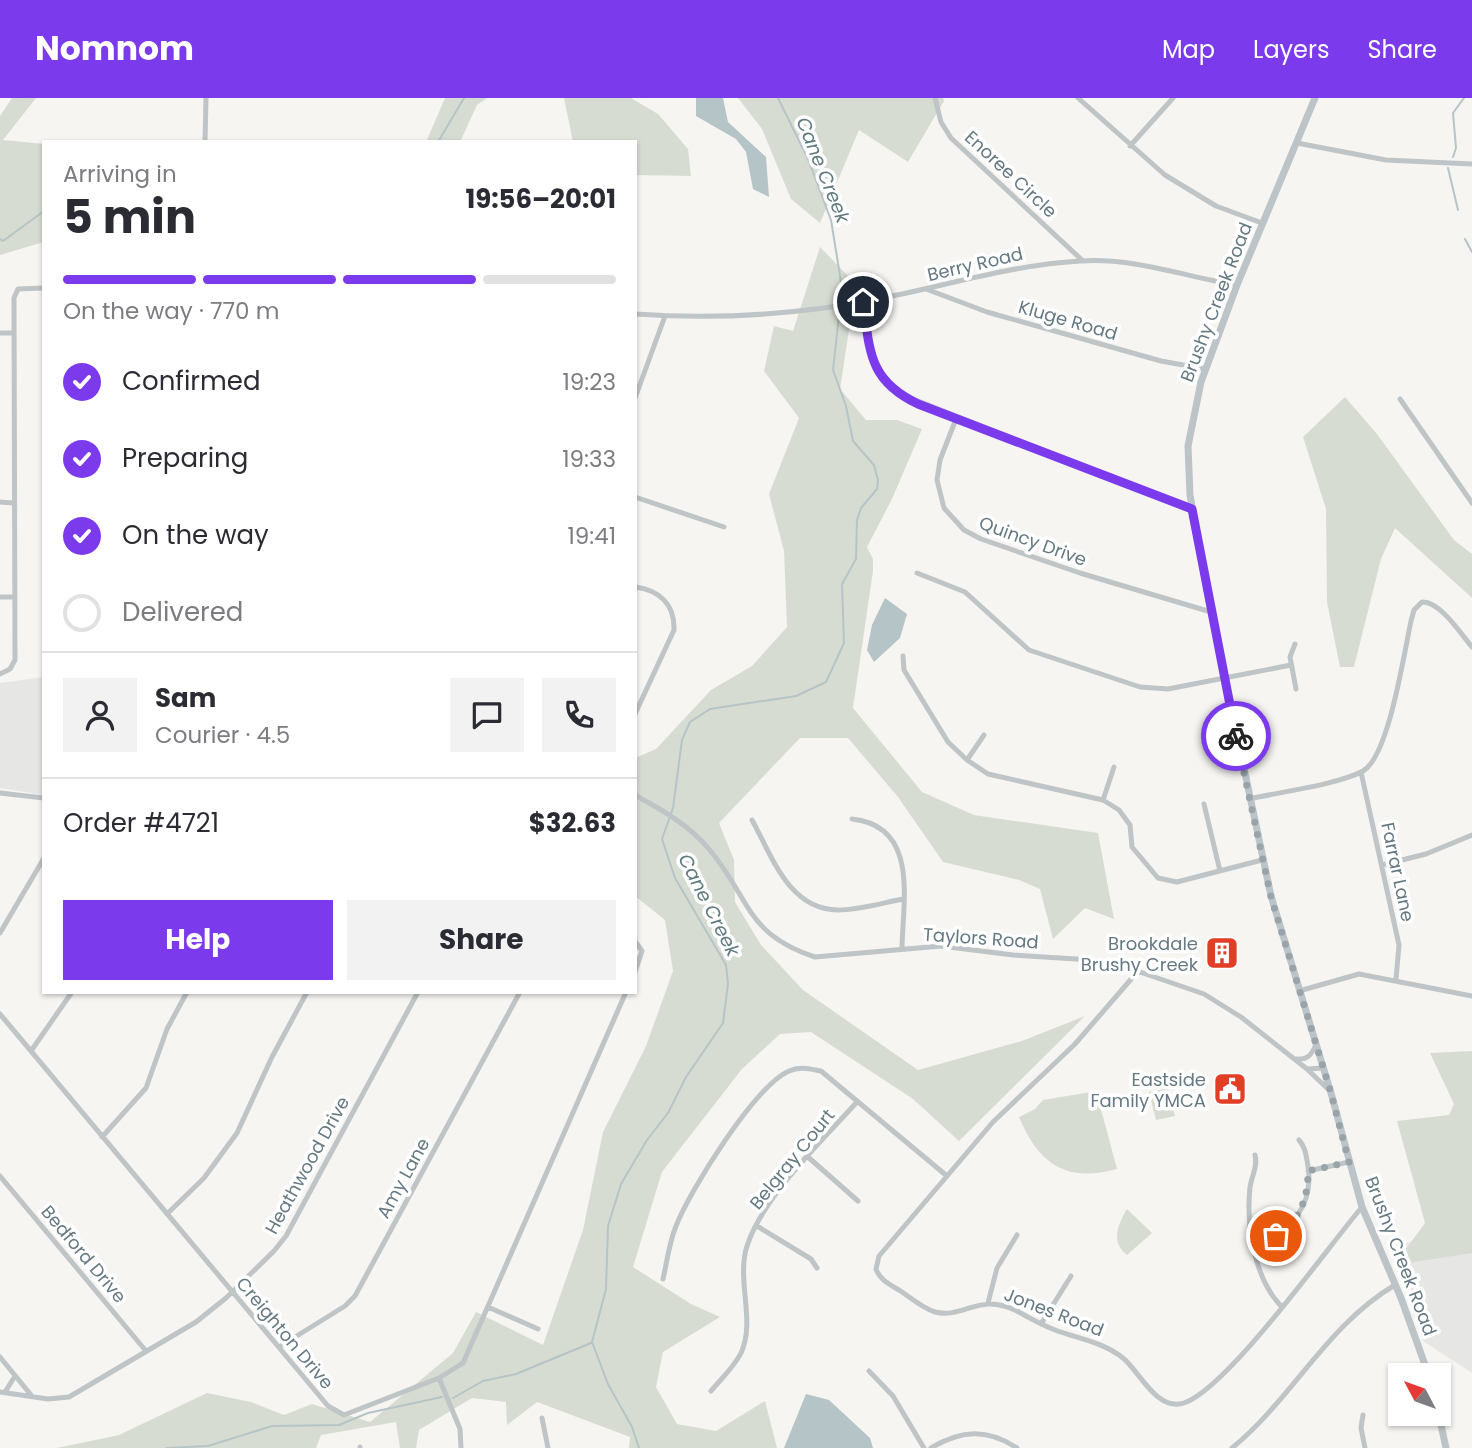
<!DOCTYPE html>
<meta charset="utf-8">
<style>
body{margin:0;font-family:Poppins,sans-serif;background:#f2f2f3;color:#2b2b33;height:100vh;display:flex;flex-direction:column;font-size:26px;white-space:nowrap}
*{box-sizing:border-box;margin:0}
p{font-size:23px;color:#7c7c81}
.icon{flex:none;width:38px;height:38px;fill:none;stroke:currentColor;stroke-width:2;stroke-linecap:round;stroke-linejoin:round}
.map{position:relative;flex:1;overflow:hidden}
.side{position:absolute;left:42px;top:42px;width:595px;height:854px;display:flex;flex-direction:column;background:#fff;border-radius:0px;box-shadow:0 2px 5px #0004}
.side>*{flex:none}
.needle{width:46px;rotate:311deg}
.buttons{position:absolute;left:1388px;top:1265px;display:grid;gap:14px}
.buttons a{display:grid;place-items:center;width:63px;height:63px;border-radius:0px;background:#fff;box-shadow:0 2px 5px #0004;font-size:35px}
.pin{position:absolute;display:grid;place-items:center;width:60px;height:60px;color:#fff;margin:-30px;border:4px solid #fff;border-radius:50%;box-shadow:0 2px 7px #0007}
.courier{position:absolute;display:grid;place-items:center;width:70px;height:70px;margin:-35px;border:5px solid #7c3aed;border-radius:50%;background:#fff;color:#222;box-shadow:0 2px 9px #0007}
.head em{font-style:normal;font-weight:700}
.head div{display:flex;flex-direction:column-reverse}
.head{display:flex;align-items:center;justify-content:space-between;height:119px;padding:0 21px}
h1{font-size:46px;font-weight:700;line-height:52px}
.bar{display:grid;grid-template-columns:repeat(4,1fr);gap:10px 7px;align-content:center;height:84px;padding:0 21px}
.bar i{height:9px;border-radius:5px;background:#e1e1e2}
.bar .on{background:#7c3aed}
.bar p{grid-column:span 4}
.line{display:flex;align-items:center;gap:18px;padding:0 21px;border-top:2px solid #e1e1e2}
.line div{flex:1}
.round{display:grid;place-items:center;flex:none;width:74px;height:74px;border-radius:0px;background:#f2f2f3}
ol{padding:0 21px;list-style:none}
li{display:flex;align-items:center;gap:21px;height:77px}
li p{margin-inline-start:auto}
li .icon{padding:7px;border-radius:50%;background:#7c3aed;color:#fff;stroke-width:4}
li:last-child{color:#7c7c81}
li i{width:38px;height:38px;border:4px solid #e1e1e2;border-radius:50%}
.cta{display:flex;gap:14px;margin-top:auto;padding:14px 21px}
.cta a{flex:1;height:80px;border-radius:0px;background:#7c3aed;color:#fff;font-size:28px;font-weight:700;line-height:80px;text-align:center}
.cta a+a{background:#f2f2f3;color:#2b2b33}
header{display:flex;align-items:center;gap:42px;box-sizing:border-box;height:98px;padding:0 35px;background:#7c3aed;color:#fff}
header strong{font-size:33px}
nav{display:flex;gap:38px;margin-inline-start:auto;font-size:24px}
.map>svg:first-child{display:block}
.built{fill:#e6e7e5}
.green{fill:#d7dcd3}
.water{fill:#b5c4c6}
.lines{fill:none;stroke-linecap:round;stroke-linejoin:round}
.stream{stroke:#b5c4c6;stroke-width:2}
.minor{stroke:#bfc4c6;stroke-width:5}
.major{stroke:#bcc4c8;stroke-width:7}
.done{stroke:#98a4aa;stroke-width:7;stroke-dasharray:0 12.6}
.route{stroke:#7c3aed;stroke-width:9}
.labels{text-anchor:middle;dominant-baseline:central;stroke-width:7;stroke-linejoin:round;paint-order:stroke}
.street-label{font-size:18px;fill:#657983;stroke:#fff}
.poi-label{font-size:18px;fill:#657983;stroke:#fff;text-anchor:end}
.water-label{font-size:19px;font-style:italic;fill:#607b7f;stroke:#fff}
</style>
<header>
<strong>Nomnom</strong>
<nav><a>Map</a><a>Layers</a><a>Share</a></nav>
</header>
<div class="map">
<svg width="1472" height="1350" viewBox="0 0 1472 1350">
<rect width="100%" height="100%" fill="#f6f5f2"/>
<path class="built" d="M44 579V697L0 690V585Z
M1458 1131 1472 1133V1275L1423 1243 1389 1150Z"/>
<path class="green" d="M12 0H36L3 42 44 46V144L0 157V18Z
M445 0H487L477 7 460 44H426Z
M564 0H631L658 16 688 51 691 78 635 77V44H573Z
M738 0H943L944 3 908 64 859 32 820 125 791 101 762 31Z
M820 149 856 186 840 291 866 322H897L922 331 892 401 867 449 873 461V473L853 610 922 694 974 717 1098 735 1114 821 1085 810 1053 841 1040 791 1019 782 943 764 898 699 848 640H800L719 725 734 762 735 804 761 847 803 892 918 972 1022 943 1085 918 959 1043 913 1001 811 934 780 936 742 971 662 1074 633 1169 691 1206 720 1219 663 1254 656 1289 677 1326 716 1333 765 1303 777 1350H629L630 1339 537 1304 507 1327 506 1304 472 1300 419 1332 416 1350H400L396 1324 321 1337 316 1350H57L119 1337 207 1295 251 1304 284 1317 312 1306 370 1324 453 1255 476 1214 543 1247 583 1132 603 1034 646 948 673 873 665 822 635 798V660L656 651 711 592 752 568 787 529 784 453 769 396 799 320 764 273 774 228 793 233Z
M1345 299 1377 336 1454 442 1472 456V500L1395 430 1381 461 1354 569H1340L1327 504 1326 411 1303 339Z
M1472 953V1155L1394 1167 1425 1125 1397 1023 1449 1017 1454 1006 1430 955Z
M1168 990 1175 1018 1156 1022 1149 994Z
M1091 994 1098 1000 1117 1071C1065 1085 1039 1066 1019 1019L1035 1011 1043 1002Z
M1127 1111 1152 1135 1127 1157C1110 1144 1118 1126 1127 1111Z"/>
<path class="water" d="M696 0H723L728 24 766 59 769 99 753 91 746 54 736 41 696 18Z
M885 500 907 516 900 540 874 564 867 552 872 527Z
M806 1296 829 1302 870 1340 873 1350H784Z"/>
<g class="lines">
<path class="stream" d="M438 44 464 0
M1453 59 1456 50 1453 15 1464 0
M1448 70 1458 112
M0 141 3 143 44 113
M1465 141 1472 154
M453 1300 483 1283 516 1276 591 1245
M166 1350 208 1348 272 1328 339 1327 368 1315 442 1299
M639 1350 632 1329 608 1286 592 1244 606 1191 608 1128 621 1086 647 1042 668 1015 686 979 723 925 728 886 726 867 675 780 662 741 673 710 682 642 690 624 710 611 796 598 826 584 844 545 842 486 856 461 857 422 861 410 877 391 878 382 874 367 853 343 846 308 833 272 842 190 831 122 808 61 778 0"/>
<path class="minor" d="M935 0 941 24 951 40 1083 163
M1078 0 1165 77 1216 108 1262 125
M205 44 206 0
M1297 45 1386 62 1472 66
M1130 48 1173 0
M926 191 987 214 1161 263 1205 271
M863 203C868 238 868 273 898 295L1192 411
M635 216C718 222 796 217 878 201 945 188 1011 167 1080 163 1134 159 1185 179 1237 187
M0 235H14
M635 300 665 218
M1400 301 1472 405
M956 321 940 362 937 382 944 410 964 432 981 441 1080 475 1211 514
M635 399 724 429
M0 404 13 405
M917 475 965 494 1029 552 1140 589 1168 591 1291 567
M635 489C659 492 675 506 674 532L635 616
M0 499H14
M1295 546 1290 559 1296 591
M903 558 904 572 948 644 967 662 988 676 1103 702 1119 712 1130 727 1132 749 1158 780 1177 784 1262 762
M0 576 10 571 15 562 14 200 18 191 44 190
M967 662 984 637
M1361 674 1399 847 1396 881
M0 695 44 700
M635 697C662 712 689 727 709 751 751 801 745 836 815 859L941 848 1013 857 1108 863 1204 896 1241 919 1307 971 1323 970
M1249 701C1279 694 1337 687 1363 673 1389 658 1404 555 1411 523L1414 512 1422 504C1440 503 1461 536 1472 549
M1103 702 1114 669
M1204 706 1220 773
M852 721C919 728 903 802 902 849
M752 722C772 758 789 812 838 812 859 812 882 805 903 801
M1382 767 1426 756 1472 737
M0 835 44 760
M635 843 642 853 635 874
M1139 872 1075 946 993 1024 879 1158 876 1171C880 1182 889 1186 899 1192 910 1199 922 1210 935 1214 965 1221 978 1194 1017 1213 1029 1220 1042 1227 1055 1232 1079 1241 1103 1244 1123 1260 1140 1274 1157 1314 1184 1305 1228 1290 1327 1150 1362 1109
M1299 893 1359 876 1472 898
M0 916 328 1308 344 1317 439 1280 463 1265 626 894
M31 953 72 894
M1296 961C1308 962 1311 957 1316 947
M1307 971 1330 993
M102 1039 146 990 167 931 187 894
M1255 1057C1258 1068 1252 1077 1250 1089 1246 1127 1254 1180 1281 1208
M808 1059 858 1103
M1308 1073 1349 1064
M0 1078 146 1253
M167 1116 204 1080 237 1035 272 959 307 894
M757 1128 811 1161 817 1170
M1254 1145C1291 1136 1314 1107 1308 1068 1306 1058 1306 1050 1299 1042
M663 1181C667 1164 669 1145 676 1128 690 1092 755 988 789 973 800 968 810 971 821 973L947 1078
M988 1205 997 1170 1017 1137
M488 1209 538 1231
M1041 1226 1071 1178
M279 1249 345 1208 355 1198 520 894
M0 1259 31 1297
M869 1273 893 1298 924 1350
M439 1280 460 1331 461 1350
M711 1293C721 1281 734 1269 741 1255 756 1223 736 1182 747 1148 764 1097 821 1044 857 1004
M0 1294 48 1301 69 1299 196 1224 226 1200 274 1153 286 1138 418 894
M5 1294 15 1278
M1363 1317 1361 1330 1365 1350
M542 1320 548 1350
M360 1349V1350
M931 1350C961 1332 987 1330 1017 1350
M1232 1350C1292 1301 1328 1226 1395 1187"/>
<path class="major" d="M1315 0 1237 187 1201 284 1188 348 1190 397 1211 514 1271 798 1331 995 1362 1109 1401 1200 1429 1278
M1438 1313 1446 1350"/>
</g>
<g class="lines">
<path class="done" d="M1236 638 1271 799 1331 995 1349 1064 1308 1073C1308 1101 1300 1122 1276 1138"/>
<path class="route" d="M863 204C870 253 868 282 918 306L1192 411 1236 638"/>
</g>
<defs>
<symbol id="building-square" viewBox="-11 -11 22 22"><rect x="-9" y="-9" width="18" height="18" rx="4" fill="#e23d25" stroke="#fff"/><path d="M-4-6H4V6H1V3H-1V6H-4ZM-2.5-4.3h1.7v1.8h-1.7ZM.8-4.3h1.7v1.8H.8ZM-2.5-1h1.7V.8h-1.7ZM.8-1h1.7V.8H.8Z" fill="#fff"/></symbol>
<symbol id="civic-square" viewBox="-11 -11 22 22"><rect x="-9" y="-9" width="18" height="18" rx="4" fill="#e23d25" stroke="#fff"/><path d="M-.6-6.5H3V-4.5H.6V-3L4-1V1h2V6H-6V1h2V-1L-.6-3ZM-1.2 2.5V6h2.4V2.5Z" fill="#fff"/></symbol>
</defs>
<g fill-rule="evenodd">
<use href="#building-square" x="1203" y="836" width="38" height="38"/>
<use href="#civic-square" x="1211" y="972" width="38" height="38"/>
</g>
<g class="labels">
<g class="street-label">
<text transform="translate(1011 76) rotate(43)">Enoree Circle</text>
<text transform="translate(975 166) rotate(-13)">Berry Road</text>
<text transform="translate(1216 204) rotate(-69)">Brushy Creek Road</text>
<text transform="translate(1068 222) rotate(16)">Kluge Road</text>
<text transform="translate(1033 443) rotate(20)">Quincy Drive</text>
<text transform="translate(1398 774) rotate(78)">Farrar Lane</text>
<text transform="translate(981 840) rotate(4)">Taylors Road</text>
<text transform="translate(792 1061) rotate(-51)">Belgray Court</text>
<text transform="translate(307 1067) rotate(-61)">Heathwood Drive</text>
<text transform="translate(403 1080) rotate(-61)">Amy Lane</text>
<text transform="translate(84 1156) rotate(50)">Bedford Drive</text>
<text transform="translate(1401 1158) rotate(69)">Brushy Creek Road</text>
<text transform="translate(1054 1214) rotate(21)">Jones Road</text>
<text transform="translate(285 1235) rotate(50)">Creighton Drive</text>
</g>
<g class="poi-label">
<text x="1198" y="845">Brookdale<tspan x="1198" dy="21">Brushy Creek</tspan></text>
<text x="1206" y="981">Eastside<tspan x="1206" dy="21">Family YMCA</tspan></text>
</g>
<g class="water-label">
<text transform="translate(823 72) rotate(68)">Cane Creek</text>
<text transform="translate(709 807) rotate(63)">Cane Creek</text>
</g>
</g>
</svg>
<div class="buttons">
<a><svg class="needle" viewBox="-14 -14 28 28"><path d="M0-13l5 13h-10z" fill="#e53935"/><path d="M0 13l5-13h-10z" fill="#7c7c81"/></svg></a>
</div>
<div class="pin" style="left:1276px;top:1138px;background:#ea580c"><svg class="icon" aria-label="bag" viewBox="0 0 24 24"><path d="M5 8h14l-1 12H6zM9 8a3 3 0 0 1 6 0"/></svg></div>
<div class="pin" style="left:863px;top:204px;background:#1f2937"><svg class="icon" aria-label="home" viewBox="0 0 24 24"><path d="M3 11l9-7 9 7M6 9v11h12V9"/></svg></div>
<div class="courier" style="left:1236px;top:638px"><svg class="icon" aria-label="bike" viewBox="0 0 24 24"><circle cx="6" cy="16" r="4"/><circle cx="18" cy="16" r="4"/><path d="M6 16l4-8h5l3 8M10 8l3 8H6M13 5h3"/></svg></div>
<section class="side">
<div class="head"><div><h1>5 min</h1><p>Arriving in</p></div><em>19:56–20:01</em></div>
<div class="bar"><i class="on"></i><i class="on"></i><i class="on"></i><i></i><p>On the way · 770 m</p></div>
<ol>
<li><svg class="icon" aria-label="check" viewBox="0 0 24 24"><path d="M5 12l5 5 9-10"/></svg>Confirmed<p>19:23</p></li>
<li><svg class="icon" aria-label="check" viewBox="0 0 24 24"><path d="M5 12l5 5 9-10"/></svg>Preparing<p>19:33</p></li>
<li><svg class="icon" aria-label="check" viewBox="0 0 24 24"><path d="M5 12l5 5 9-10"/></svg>On the way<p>19:41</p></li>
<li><i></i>Delivered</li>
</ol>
<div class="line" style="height:126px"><a class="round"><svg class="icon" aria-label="person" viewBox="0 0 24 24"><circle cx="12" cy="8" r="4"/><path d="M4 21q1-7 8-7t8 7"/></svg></a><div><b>Sam</b><p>Courier · 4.5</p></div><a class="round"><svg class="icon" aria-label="chat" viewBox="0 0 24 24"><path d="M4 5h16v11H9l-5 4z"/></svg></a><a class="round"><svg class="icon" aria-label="phone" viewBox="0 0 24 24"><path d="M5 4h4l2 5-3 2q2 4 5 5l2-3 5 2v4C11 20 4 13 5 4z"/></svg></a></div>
<div class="line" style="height:91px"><div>Order #4721</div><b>$32.63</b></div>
<div class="cta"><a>Help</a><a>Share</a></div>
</section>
</div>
